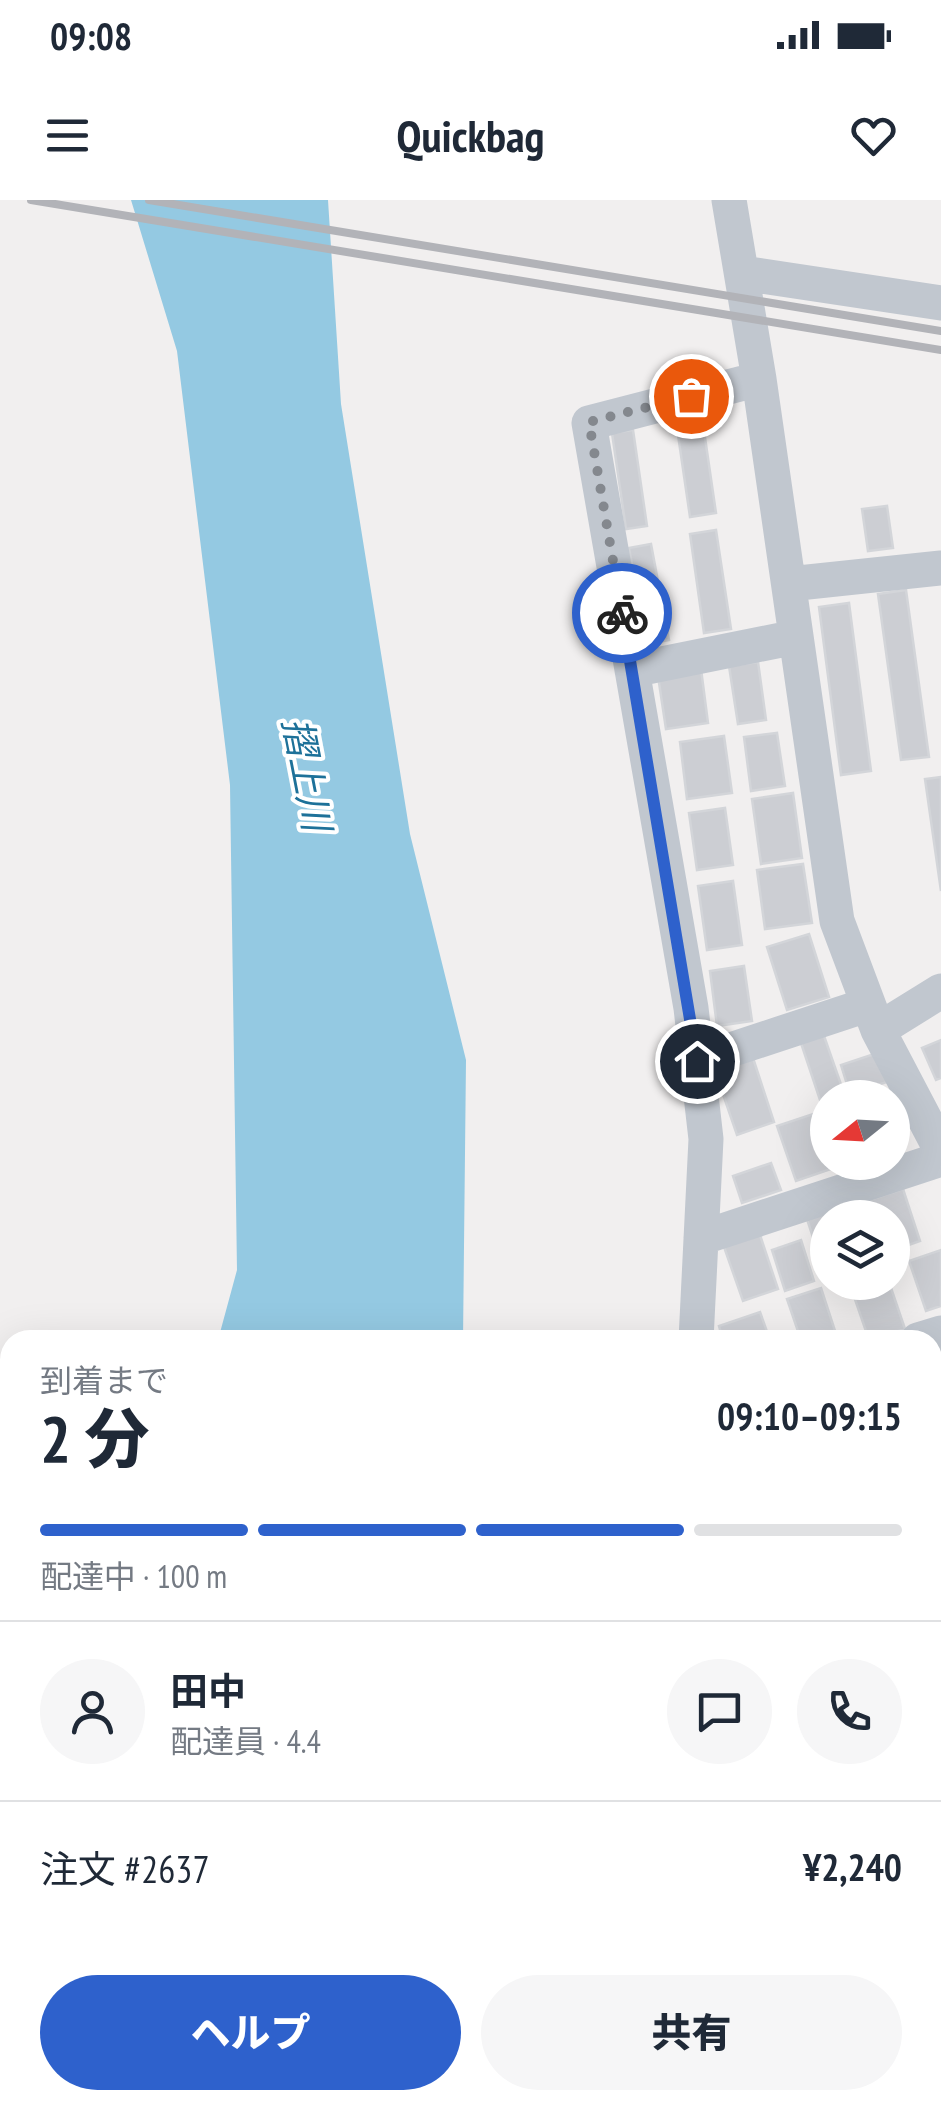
<!DOCTYPE html>
<html lang="ja">
<meta charset="utf-8">
<style>
body{margin:0;font-family:"PT Sans Narrow","Noto Sans JP",sans-serif;background:#f6f6f7;color:#1f2937;height:100vh;display:flex;flex-direction:column;font-size:38px;white-space:nowrap}
*{box-sizing:border-box;margin:0}
p{font-size:32px;color:#747a83}
.icon{flex:none;width:55px;height:55px;fill:none;stroke:currentColor;stroke-width:2;stroke-linecap:round;stroke-linejoin:round}
.map{position:relative;flex:1;overflow:hidden}
.panel{position:absolute;left:0px;top:1130px;width:942px;height:780px;display:flex;flex-direction:column;background:#fff;border-radius:30px 30px 0 0;box-shadow:0 10px 40px #0002}
.panel>*{flex:none}
.needle{width:65px;rotate:252deg}
.buttons{position:absolute;left:810px;top:880px;display:grid;gap:20px}
.buttons a{display:grid;place-items:center;width:100px;height:100px;border-radius:50%;background:#fff;box-shadow:0 10px 40px #0002;font-size:50px}
.pin{position:absolute;display:grid;place-items:center;width:85px;height:85px;color:#fff;margin:-42px;border:5px solid #fff;border-radius:50%;box-shadow:0 2px 10px #0007}
.courier{position:absolute;display:grid;place-items:center;width:100px;height:100px;margin:-50px;border:8px solid #2e61cc;border-radius:50%;background:#fff;color:#222;box-shadow:0 2px 12px #0007}
.overview em{font-style:normal;font-weight:800}
.overview div{display:flex;flex-direction:column-reverse}
.overview{display:flex;align-items:center;justify-content:space-between;height:170px;padding:0 40px}
h1{font-size:65px;font-weight:800;line-height:75px}
.bar{display:grid;grid-template-columns:repeat(4,1fr);gap:15px 10px;align-content:center;height:120px;padding:0 40px}
.bar i{height:12px;border-radius:8px;background:#e0e1e3}
.bar .current{background:#2e61cc}
.bar p{grid-column:span 4}
.line{display:flex;align-items:center;gap:25px;padding:0 40px;border-top:2px solid #e0e1e3}
.line div{flex:1}
.round{display:grid;place-items:center;flex:none;width:105px;height:105px;border-radius:52px;background:#f6f6f7}
.cta{display:flex;gap:20px;margin-top:auto;padding:20px 40px}
.cta a{flex:1;height:115px;border-radius:60px;background:#2e61cc;color:#fff;font-size:40px;font-weight:800;line-height:115px;text-align:center}
.cta a+a{background:#f6f6f7;color:#1f2937}
.status{display:flex;justify-content:space-between;align-items:center;height:70px;padding:0 50px;background:#fff;direction:ltr}
.status svg{height:28px;fill:currentColor}
header{display:flex;justify-content:space-between;align-items:center;height:130px;padding:0 40px;background:#fff;font-size:45px;font-weight:800}
.map>svg:first-child{display:block}
.water{fill:#94c9e2}
.building{fill:#ccced3;stroke:#d3d5d9;stroke-width:2.5}
.lines{fill:none;stroke-linecap:round;stroke-linejoin:round}
.street{stroke:#c1c7cf;stroke-width:35}
.rail{stroke:#b2b3b8;stroke-width:8}
.done{stroke:#84888e;stroke-width:10;stroke-dasharray:0 18}
.route{stroke:#2e61cc;stroke-width:12}
.labels{text-anchor:middle;dominant-baseline:central;stroke-width:8;stroke-linejoin:round;paint-order:stroke}
.water-label{font-size:38px;font-style:italic;fill:#1d7199;stroke:#fff}
</style>
<div class="status"><b>09:08</b><svg viewBox="0 0 49 12"><path d="M0 12V9h3v3zM5 12V6h3v6zM10 12V3h3v9zM15 12V0h3v12zM26 1h20v11H26zM47 4h2v5h-2z"/></svg></div>
<header><svg class="icon" aria-label="menu" viewBox="0 0 24 24"><path d="M4 6h16M4 12h16M4 18h16"/></svg>Quickbag<svg class="icon" aria-label="heart" viewBox="0 0 24 24"><path d="M12 20l-8-8c-3-5 5-10 8-4 3-6 11-1 8 4z"/></svg></header>
<div class="map">
<svg width="941" height="1910" viewBox="0 0 941 1910">
<rect width="100%" height="100%" fill="#f1efef"/>
<path class="water" d="M131 0H328L341 204 410 634 466 860 463 1140H218L237 1070 230 585 177 151Z
M10 1709V1900H168L161 1910H0V1734Z"/>
<path class="building" d="M702 217 716 313 690 317 676 221Z
M633 230 647 326 626 329 612 233Z
M887 306 893 348 868 351 862 309Z
M716 330 731 429 704 433 690 334Z
M651 344 669 440 647 444 629 348Z
M906 390 929 557 901 560 878 394Z
M849 403 871 571 841 575 819 407Z
M758 462 766 520 738 524 729 466Z
M701 469 708 523 666 529 658 476Z
M777 533 785 586 751 591 744 537Z
M724 536 732 593 687 599 680 542Z
M941 577V691L925 579Z
M793 593 802 658 761 664 752 599Z
M725 608 733 665 697 670 689 613Z
M803 664 812 723 765 729 757 670Z
M733 681 742 745 707 750 698 686Z
M809 734 829 797 787 810 767 747Z
M744 766 752 821 717 826 710 771Z
M823 833 845 896 828 898 821 903 800 840Z
M941 840V878L936 880 922 848Z
M883 851 893 880 850 894 841 865Z
M753 858 774 922 737 935 715 871Z
M813 914 831 969 796 981 777 926Z
M771 963 781 990 742 1003 733 976Z
M903 989 920 1041 892 1051V1018H871L866 1001Z
M839 1006 842 1018H828L825 1074 806 1016Z
M759 1032 778 1089 743 1101 723 1044Z
M801 1040 814 1081 785 1091 772 1050Z
M941 1050V1106L926 1111 909 1061Z
M849 1082H889L905 1129 869 1140Z
M821 1088 838 1140H801L787 1099Z
M760 1112 770 1140H723L719 1126Z
M936 1233 941 1250V1296L932 1298Z
M941 1398V1453L932 1427V1401Z
M934 1504 941 1525V1555L932 1558Z
M936 1680 941 1696V1732L932 1735V1681Z
M941 1758V1804L932 1778V1760Z
M690 1900H721L720 1910 689 1908Z"/>
<g class="lines">
<path class="street" d="M729 0 759 179 837 721 878 830 941 950
M742 73 941 103
M789 384 941 368
M632 470 796 437
M878 830 941 791
M697 861 867 805
M701 1038 941 959
M696 1140 706 939 691 808 589 223 759 179
M918 1140 941 1133
M932 1311 941 1309
M932 1484 941 1482
M932 1656 941 1653
M932 1829 941 1854"/>
<path class="rail" d="M31 0 941 150
M149 0 941 131"/>
</g>
<g class="lines">
<path class="done" d="M622 413 589 222 691 196"/>
<path class="route" d="M622 413 697 861"/>
</g>
<g class="labels">
<g class="water-label">
<text transform="translate(308 574) rotate(79)">摺上川</text>
</g>
</g>
</svg>
<div class="buttons">
<a><svg class="needle" viewBox="-14 -14 28 28"><path d="M0-13l5 13h-10z" fill="#e53935"/><path d="M0 13l5-13h-10z" fill="#747a83"/></svg></a>
<a><svg class="icon" aria-label="layers" viewBox="0 0 24 24"><path d="M12 4l9 5-9 5-9-5zM3 14l9 5 9-5"/></svg></a>
</div>
<div class="pin" style="left:691px;top:196px;background:#ea580c"><svg class="icon" aria-label="bag" viewBox="0 0 24 24"><path d="M5 8h14l-1 12H6zM9 8a3 3 0 0 1 6 0"/></svg></div>
<div class="pin" style="left:697px;top:861px;background:#1f2937"><svg class="icon" aria-label="home" viewBox="0 0 24 24"><path d="M3 11l9-7 9 7M6 9v11h12V9"/></svg></div>
<div class="courier" style="left:622px;top:413px"><svg class="icon" aria-label="bike" viewBox="0 0 24 24"><circle cx="6" cy="16" r="4"/><circle cx="18" cy="16" r="4"/><path d="M6 16l4-8h5l3 8M10 8l3 8H6M13 5h3"/></svg></div>
<section class="panel">
<div class="overview"><div><h1>2 分</h1><p>到着まで</p></div><em>09:10–09:15</em></div>
<div class="bar"><i class="current"></i><i class="current"></i><i class="current"></i><i></i><p>配達中 · 100 m</p></div>
<div class="line" style="height:180px"><a class="round"><svg class="icon" aria-label="person" viewBox="0 0 24 24"><circle cx="12" cy="8" r="4"/><path d="M4 21q1-7 8-7t8 7"/></svg></a><div><b>田中</b><p>配達員 · 4.4</p></div><a class="round"><svg class="icon" aria-label="chat" viewBox="0 0 24 24"><path d="M4 5h16v11H9l-5 4z"/></svg></a><a class="round"><svg class="icon" aria-label="phone" viewBox="0 0 24 24"><path d="M5 4h4l2 5-3 2q2 4 5 5l2-3 5 2v4C11 20 4 13 5 4z"/></svg></a></div>
<div class="line" style="height:130px"><div>注文 #2637</div><b>¥2,240</b></div>
<div class="cta"><a>ヘルプ</a><a>共有</a></div>
</section>
</div>
